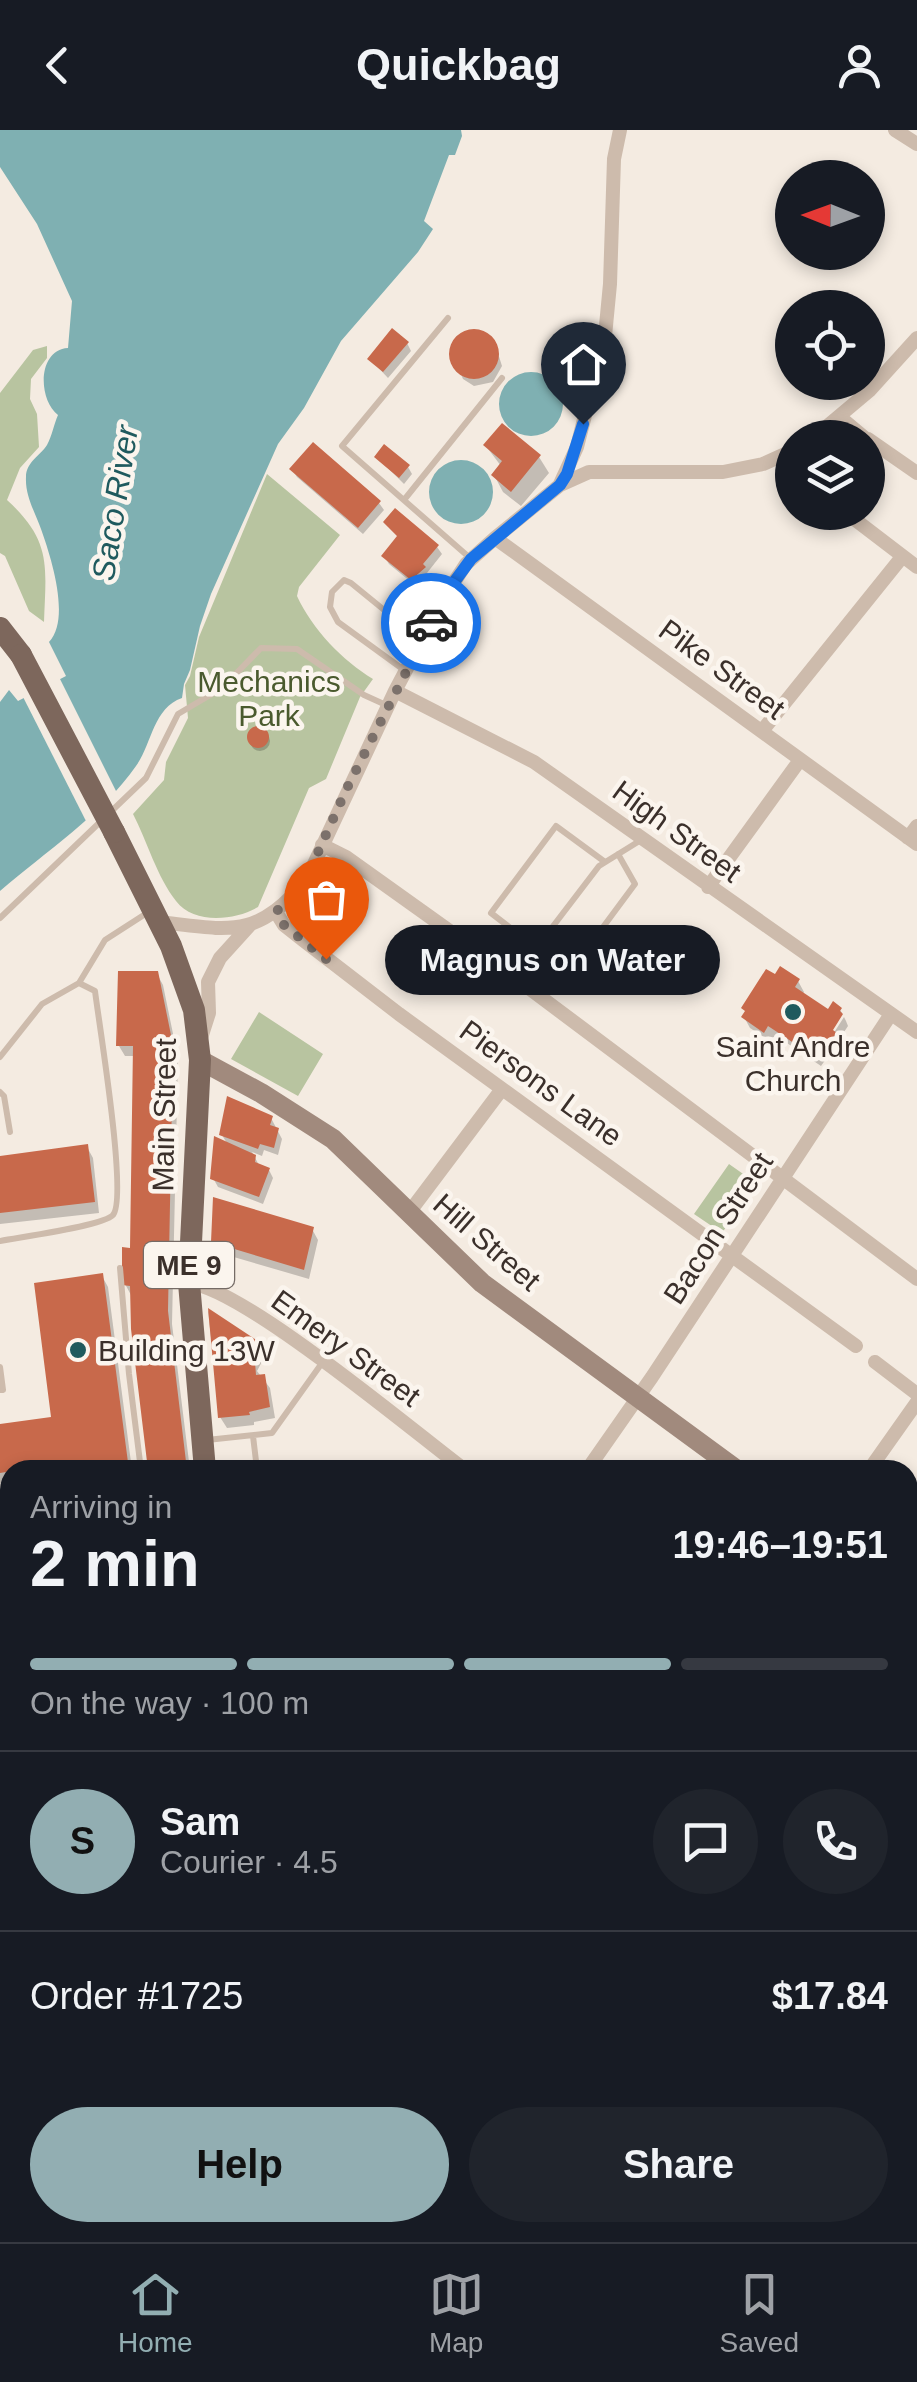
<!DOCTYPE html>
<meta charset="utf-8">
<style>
body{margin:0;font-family:Arial,sans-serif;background:#20242c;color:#f1f3f6;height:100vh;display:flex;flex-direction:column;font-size:38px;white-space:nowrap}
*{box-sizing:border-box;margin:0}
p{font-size:32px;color:#9ea1a6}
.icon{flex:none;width:55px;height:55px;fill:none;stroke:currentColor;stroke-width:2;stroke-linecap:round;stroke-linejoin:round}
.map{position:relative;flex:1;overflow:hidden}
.panel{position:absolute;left:0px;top:1330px;width:918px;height:782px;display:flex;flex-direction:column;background:#171b24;border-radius:30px 30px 0 0;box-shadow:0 5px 15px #0003}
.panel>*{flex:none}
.needle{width:65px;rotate:271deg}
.tools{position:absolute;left:775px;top:30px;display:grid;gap:20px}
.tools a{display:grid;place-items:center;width:110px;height:110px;border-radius:50%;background:#171b24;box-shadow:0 5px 15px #0003;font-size:50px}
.pin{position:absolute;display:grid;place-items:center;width:85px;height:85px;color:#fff;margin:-102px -42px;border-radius:50% 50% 50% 0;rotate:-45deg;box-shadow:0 0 10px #0007}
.pin .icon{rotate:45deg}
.courier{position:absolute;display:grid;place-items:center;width:100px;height:100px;margin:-50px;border:8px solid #1a73e8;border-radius:50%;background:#fff;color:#222;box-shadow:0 2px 12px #0007}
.bubble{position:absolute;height:70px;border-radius:35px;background:#171b24;box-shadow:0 5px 15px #0003;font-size:32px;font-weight:800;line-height:70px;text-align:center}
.overview em{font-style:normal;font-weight:800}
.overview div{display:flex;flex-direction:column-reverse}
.overview{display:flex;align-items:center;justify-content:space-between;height:170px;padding:0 30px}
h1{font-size:65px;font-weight:800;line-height:75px}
.bar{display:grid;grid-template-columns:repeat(4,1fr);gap:15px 10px;align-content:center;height:120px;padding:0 30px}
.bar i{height:12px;border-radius:8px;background:#363941}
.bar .on{background:#92aeb2}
.bar p{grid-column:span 4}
.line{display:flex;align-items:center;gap:25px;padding:0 30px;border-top:2px solid #363941}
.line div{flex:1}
.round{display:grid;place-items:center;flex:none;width:105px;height:105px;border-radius:52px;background:#20242c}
.cta{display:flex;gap:20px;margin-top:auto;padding:20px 30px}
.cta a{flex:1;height:115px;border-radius:60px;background:#92aeb2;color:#111;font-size:40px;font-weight:800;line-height:115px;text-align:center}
.cta a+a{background:#20242c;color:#f1f3f6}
header{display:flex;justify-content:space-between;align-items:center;height:130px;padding:0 30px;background:#171b24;font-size:45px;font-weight:800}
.menu{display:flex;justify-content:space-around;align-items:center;height:140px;border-top:2px solid #363941;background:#171b24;font-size:28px;color:#9ea1a6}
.menu a{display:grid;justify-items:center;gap:5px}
.menu .on{color:#92aeb2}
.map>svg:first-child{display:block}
.green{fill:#b8c4a0}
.water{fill:#7fb0b2}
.pier{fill:#f4ebe1}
.shadow{fill:#0003}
.building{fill:#c8694b}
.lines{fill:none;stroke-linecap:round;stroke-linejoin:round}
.lane{stroke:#cdbbac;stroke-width:6}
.street{stroke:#cdbbac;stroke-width:14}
.secondary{stroke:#a18a7d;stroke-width:20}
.primary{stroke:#7d675c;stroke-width:22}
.primary-bridge{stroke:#7d675c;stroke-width:22}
.done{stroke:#7c716b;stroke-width:10;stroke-dasharray:0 18}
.route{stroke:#1a73e8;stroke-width:12}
.poi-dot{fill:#1f5a5e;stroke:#fbf5ee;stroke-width:4}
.labels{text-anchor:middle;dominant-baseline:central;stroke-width:9;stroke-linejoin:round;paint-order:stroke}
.shield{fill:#fbf5ee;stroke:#756b66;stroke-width:2.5}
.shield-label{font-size:28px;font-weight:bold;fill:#3b302b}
.street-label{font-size:30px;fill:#3b302b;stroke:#fbf5ee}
.park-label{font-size:30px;fill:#4a5a2e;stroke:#fbf5ee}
.poi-label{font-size:30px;fill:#3b302b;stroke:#fbf5ee}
.water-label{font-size:32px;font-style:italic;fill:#1f5a5e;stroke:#fbf5ee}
</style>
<header><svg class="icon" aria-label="back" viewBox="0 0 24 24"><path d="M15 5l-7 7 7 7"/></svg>Quickbag<svg class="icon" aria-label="person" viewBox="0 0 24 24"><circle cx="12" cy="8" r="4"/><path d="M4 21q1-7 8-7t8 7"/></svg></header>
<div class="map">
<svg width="917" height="2112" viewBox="0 0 917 2112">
<rect width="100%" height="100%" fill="#f4ebe1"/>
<path class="green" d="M47 216V228L31 249 30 269 37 284 39 317 20 338 7 370C52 411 46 436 44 492L29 481 5 426 0 423V263L33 220Z
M267 344 340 405 299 457 297 466C312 499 343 531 373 549L360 567 326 649 309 658 258 777C236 790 194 795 176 771 157 747 147 711 133 684L164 650 166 632 188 588 185 555 190 546 199 507Z
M259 882 323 924 298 966 231 929Z
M729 1034 756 1053 722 1103 694 1084Z"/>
<path class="water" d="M0 0H461L462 6 455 25H449L424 91 433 99 418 122 341 211 304 278 278 314 211 464 200 496 190 540 184 554 182 568C153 578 152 614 136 636 102 685 45 722 0 761V572L9 560 18 571 66 546 49 512C71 489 51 427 41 399 35 382 25 366 26 347 26 332 40 326 47 315 52 306 54 294 58 285 38 270 37 220 68 218L72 171 37 94 0 37Z
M499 274a32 32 0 1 1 64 0a32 32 0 1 1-64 0Z
M429 362a32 32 0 1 1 64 0a32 32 0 1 1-64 0Z"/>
<path class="pier" d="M58 545 118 665 87 693 21 563Z"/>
<path class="shadow" d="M480 202 495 214 502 236 493 252 474 256 463 249 451 222 461 205Z
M407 213 411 221 388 248 370 229Z
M486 316 539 327 549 343 521 376 503 362 494 345 501 336Z
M377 327 408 337 412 344 404 354Z
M292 339 379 373 384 380 363 404 297 347Z
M386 392 437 417 442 424 427 443 429 446 417 457 389 434 384 426 399 408Z
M250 611a10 10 0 1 1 20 0a10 10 0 1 1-20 0Z
M157 844 163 855 178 928 172 1194 190 1340H151L131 1165 125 1154 132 1121 136 926H125L119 916Z
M798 851 804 862 802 865 828 883 840 880 842 883 824 909 828 912 844 887 846 891 848 896 838 911 841 915 835 925 831 922 821 936 775 905 771 912 750 898 744 887Z
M271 988 282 1009 278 1025 264 1020 262 1026 252 1022 260 1037 269 1040 273 1048 263 1074 218 1057 213 1048 228 1015 222 1005Z
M87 1017 93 1028 99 1083 0 1094V1029Z
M312 1099 318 1110 309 1149 220 1123 213 1111Z
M102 1146 108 1157 132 1340H10V1352L0 1353V1296L54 1289Z
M208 1181 259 1215 265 1226 257 1241 270 1258 275 1288 254 1292V1295L227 1298 220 1287Z
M10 1387V1526L0 1527V1388Z
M0 1657 10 1664V1786L0 1801Z
M146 2102H226L219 2112H156Z"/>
<path class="building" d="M392 198 409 212 383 242 367 229Z
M449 224a25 25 0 1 1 50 0a25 25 0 1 1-50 0Z
M502 293 541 325 511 362 491 345 502 331 483 315Z
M313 312 381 371 358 398 289 339Z
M384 314 410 335 399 348 374 327Z
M395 378 439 415 423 434 426 437 411 450 381 426 397 406 383 392Z
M247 607a11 11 0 1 1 22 0a11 11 0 1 1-22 0Z
M780 836 800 849 795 857 828 879 833 871 842 878 840 881 843 884 833 900 837 903 815 927 768 896 764 903 741 887 745 881 741 878 766 839 775 844Z
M118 841H158L173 915 168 1181 187 1340H148L131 1199 130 1156 122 1155V1117L130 1118 133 916H116Z
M227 966 273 986 270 995 279 998 274 1018 260 1014 258 1019 219 1005Z
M214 1006 256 1025 255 1032 270 1038 259 1067 210 1049Z
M88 1014 95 1072 0 1083V1026Z
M213 1067 314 1097 304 1140 211 1112Z
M103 1143 129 1340H61L60 1333 0 1343V1294L51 1287 34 1153Z
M208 1178 261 1213 252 1230 255 1232 256 1245 265 1244 270 1277 249 1282 250 1285 218 1288Z
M10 1385V1515L0 1516V1386Z
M0 1654 10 1661V1767L0 1782Z
M9 1863H10V2018L0 2011V1896Z
M0 2080 10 2102 18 2112H0Z
M149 2102H212L206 2112H162Z
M590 2102H670L671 2112H583Z"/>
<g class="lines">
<path class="lane" d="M448 188 342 316 470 428
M404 370 502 248
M404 540 338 492 330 477 332 462 344 450 351 453 421 510
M605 732 556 696 491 783 569 843 635 754 618 724
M0 788 146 648 178 584 222 558 261 518 297 519 364 565 386 575
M515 846 599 736 641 710
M0 927 42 874 79 853 105 810 150 781
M0 962 4 966 10 1002
M0 1111C20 1107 103 1096 113 1085 128 1067 99 894 95 861L79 853
M120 1138 129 1244 141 1340
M0 1237 3 1260H0
M207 1310 272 1303 322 1233
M287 1335 294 1340
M251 1340 256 1331 253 1306
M46 2102 49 2112
M273 2102 274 2112
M508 2112 515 2104 558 2102
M741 2112 750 2102
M811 2112 819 2102"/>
<path class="street" d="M895 0 917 14
M840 287 865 308
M813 308 869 261 917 208
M868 309 917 343
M785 326 792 339
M560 354 577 317 605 206 610 154 614 29 620 0
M845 382 917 437
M495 408 917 714
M395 561 534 632 917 902
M762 601 902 427
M908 708 917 696
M322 715 346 727 514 847 917 1149
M708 757 800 630
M276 782 284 795 303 810 399 884 856 1216
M159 792C230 800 257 810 307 749L395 561 445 466 466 434 495 408 560 355 589 342H723L763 334 792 321
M201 908 209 883 208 852 220 828 249 796
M408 1084 502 959
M189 1153C243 1158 413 1301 465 1340
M875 1232 917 1264
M587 1340 652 1247 891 884
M869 1340 917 1272
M0 1538 10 1536
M908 1779 917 1766
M908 1852 917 1859
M0 2035 10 2042
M908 2067 917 2075
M96 2102 109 2112
M415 2102 428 2112"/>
<path class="secondary" d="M200 930 261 963 333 1009 482 1153 737 1340
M908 1464 917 1471
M908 1493 917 1485
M722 2102 730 2112
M304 2112 310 2102"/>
<path class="primary" d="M0 498 21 525
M114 702 171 816 194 880 200 930 189 1153 205 1340
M0 1824 10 1807"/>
<path class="primary-bridge" d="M21 525 114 702"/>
</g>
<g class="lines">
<path class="done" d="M326 829 284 795 276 782 306 749 347 658 431 493"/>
<path class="route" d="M431 493 452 455 471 429 560 355 567 344 583 294"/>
</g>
<g class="poi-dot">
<circle cx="793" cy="882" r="10"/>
<circle cx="78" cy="1220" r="10"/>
</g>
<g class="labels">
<rect class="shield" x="144" y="1112" width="90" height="46" rx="8"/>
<g class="shield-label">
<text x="189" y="1135">ME 9</text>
</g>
<g class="street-label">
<text transform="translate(722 539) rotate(36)">Pike Street</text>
<text transform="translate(677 701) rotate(36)">High Street</text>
<text transform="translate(541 953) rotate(36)">Piersons Lane</text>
<text transform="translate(164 985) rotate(-89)">Main Street</text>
<text transform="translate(718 1098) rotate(-57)">Bacon Street</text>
<text transform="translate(487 1112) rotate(41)">Hill Street</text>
<text transform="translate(346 1218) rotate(36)">Emery Street</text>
</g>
<g class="park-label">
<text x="269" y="551">Mechanics<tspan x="269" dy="34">Park</tspan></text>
</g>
<g class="poi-label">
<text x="793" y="916">Saint Andre<tspan x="793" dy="34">Church</tspan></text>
<text x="98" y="1220" text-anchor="start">Building 13W</text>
</g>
<g class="water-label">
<text transform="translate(115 373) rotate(-81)">Saco River</text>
</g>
</g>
</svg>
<div class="tools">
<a><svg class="needle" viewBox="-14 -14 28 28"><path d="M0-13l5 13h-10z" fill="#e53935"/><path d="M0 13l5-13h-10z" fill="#9ea1a6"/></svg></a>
<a><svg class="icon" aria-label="locate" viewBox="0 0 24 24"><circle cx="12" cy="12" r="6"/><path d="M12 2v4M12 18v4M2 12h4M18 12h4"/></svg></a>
<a><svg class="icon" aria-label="layers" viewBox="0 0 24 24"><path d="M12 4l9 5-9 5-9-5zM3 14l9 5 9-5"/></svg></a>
</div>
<div class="pin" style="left:326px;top:829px;background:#ea580c"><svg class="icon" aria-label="bag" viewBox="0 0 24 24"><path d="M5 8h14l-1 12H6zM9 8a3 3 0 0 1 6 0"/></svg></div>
<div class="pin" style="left:583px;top:294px;background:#1f2937"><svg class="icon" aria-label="home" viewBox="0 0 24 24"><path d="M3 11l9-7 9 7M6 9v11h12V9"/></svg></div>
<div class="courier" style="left:431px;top:493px"><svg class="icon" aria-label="car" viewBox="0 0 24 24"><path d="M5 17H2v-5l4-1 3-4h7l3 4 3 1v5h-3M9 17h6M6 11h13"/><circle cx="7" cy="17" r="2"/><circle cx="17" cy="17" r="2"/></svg></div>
<div class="bubble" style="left:385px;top:795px;width:335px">Magnus on Water</div>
<section class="panel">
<div class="overview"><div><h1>2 min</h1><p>Arriving in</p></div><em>19:46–19:51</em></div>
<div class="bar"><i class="on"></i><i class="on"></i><i class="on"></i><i></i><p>On the way · 100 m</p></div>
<div class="line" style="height:180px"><b class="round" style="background:#92aeb2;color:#111">S</b><div><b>Sam</b><p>Courier · 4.5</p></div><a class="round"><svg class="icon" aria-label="chat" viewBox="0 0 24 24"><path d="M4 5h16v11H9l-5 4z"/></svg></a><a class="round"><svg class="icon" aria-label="phone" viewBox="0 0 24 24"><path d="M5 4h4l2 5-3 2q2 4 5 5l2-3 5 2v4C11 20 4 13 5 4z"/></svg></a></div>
<div class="line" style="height:130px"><div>Order #1725</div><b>$17.84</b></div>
<div class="cta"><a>Help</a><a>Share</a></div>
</section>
</div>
<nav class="menu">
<a class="on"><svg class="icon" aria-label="home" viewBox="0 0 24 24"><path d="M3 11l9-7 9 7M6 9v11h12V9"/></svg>Home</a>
<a><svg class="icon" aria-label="map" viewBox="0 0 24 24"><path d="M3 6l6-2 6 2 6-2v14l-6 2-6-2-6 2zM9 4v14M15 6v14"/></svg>Map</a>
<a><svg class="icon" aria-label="saved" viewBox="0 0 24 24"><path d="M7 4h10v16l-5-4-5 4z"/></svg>Saved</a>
</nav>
